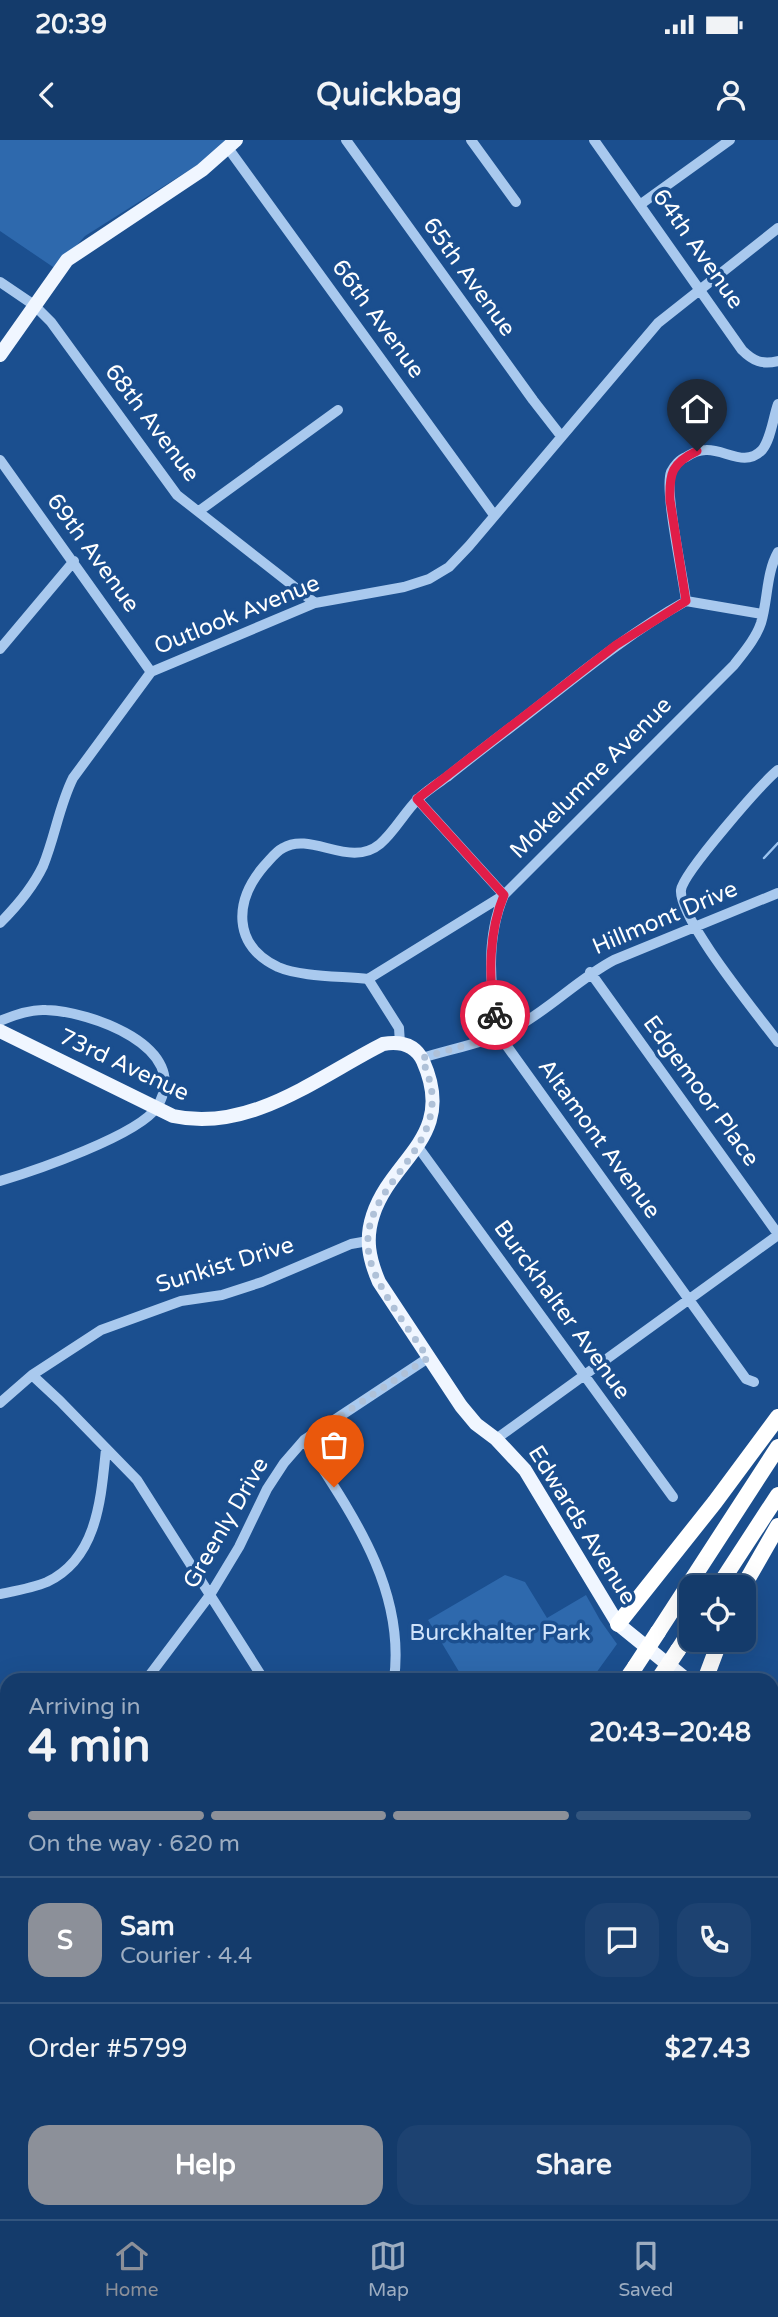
<!DOCTYPE html>
<meta charset="utf-8">
<style>
body{margin:0;font-family:"Varela Round",sans-serif;background:#1d4271;color:#f1f3f6;height:100vh;display:flex;flex-direction:column;font-size:26px;white-space:nowrap}
*{box-sizing:border-box;margin:0}
p{font-size:23px;color:#9dadc1}
.icon{flex:none;width:38px;height:38px;fill:none;stroke:currentColor;stroke-width:2;stroke-linecap:round;stroke-linejoin:round}
.map{position:relative;flex:1;overflow:hidden}
.panel{position:absolute;left:0px;top:1533px;width:779px;height:546px;display:flex;flex-direction:column;background:#143b6b;border-radius:21px 21px 0 0;box-shadow:0 7px 28px #0002,0 0 0 2px #33557e}
.panel>*{flex:none}
.tools{position:absolute;left:679px;top:1435px;display:grid;gap:14px}
.tools a{display:grid;place-items:center;width:77px;height:77px;border-radius:14px;background:#143b6b;box-shadow:0 7px 28px #0002,0 0 0 2px #33557e;font-size:35px}
.pin{position:absolute;display:grid;place-items:center;width:60px;height:60px;color:#fff;margin:-72px -30px;border-radius:50% 50% 50% 0;rotate:-45deg;box-shadow:0 0 7px #0007}
.pin .icon{rotate:45deg}
.courier{position:absolute;display:grid;place-items:center;width:70px;height:70px;margin:-35px;border:5px solid #e11d48;border-radius:50%;background:#fff;color:#222;box-shadow:0 2px 9px #0007}
.headline em{font-style:normal;font-weight:700}
.headline div{display:flex;flex-direction:column-reverse}
.headline{display:flex;align-items:center;justify-content:space-between;height:119px;padding:0 28px}
h1{font-size:46px;font-weight:700;line-height:52px}
.bar{display:grid;grid-template-columns:repeat(4,1fr);gap:10px 7px;align-content:center;height:84px;padding:0 28px}
.bar i{height:9px;border-radius:5px;background:#33557e}
.bar .current{background:#8c9099}
.bar p{grid-column:span 4}
.line{display:flex;align-items:center;gap:18px;padding:0 28px;border-top:2px solid #33557e}
.line div{flex:1}
.round{display:grid;place-items:center;flex:none;width:74px;height:74px;border-radius:21px;background:#1d4271}
.cta{display:flex;gap:14px;margin-top:auto;padding:14px 28px}
.cta a{flex:1;height:80px;border-radius:21px;background:#8c9099;color:#fff;font-size:28px;font-weight:700;line-height:80px;text-align:center}
.cta a+a{background:#1d4271;color:#f1f3f6}
.status{display:flex;justify-content:space-between;align-items:center;height:49px;padding:0 35px;background:#143b6b;direction:ltr}
.status svg{height:19px;fill:currentColor}
header{display:flex;justify-content:space-between;align-items:center;height:91px;padding:0 28px;background:#143b6b;font-size:32px;font-weight:700}
.tabs{display:flex;justify-content:space-around;align-items:center;height:98px;border-top:2px solid #33557e;background:#143b6b;font-size:19px;color:#9dadc1}
.tabs a{display:grid;justify-items:center;gap:4px}
.tabs .current{color:#8c9099}
.map>svg:first-child{display:block}
.green{fill:#2e69ad}
.lines{fill:none;stroke-linecap:round;stroke-linejoin:round}
.stream{stroke:#9cc4f0;stroke-width:2.5}
.minor{stroke:#a9c9ee;stroke-width:10}
.major{stroke:#f0f6ff;stroke-width:14}
.highway{stroke:#fff;stroke-width:16}
.highway-bridge{stroke:#fff;stroke-width:16}
.done{stroke:#afc1d8;stroke-width:7;stroke-dasharray:0 12.6}
.route{stroke:#e11d48;stroke-width:9}
.labels{text-anchor:middle;dominant-baseline:central;stroke-width:7;stroke-linejoin:round;paint-order:stroke}
.street-label{font-size:23px;fill:#fff;stroke:#1b4f8f}
.park-label{font-size:23px;fill:#cfe3fa;stroke:#1b4f8f}
</style>
<div class="status"><b>20:39</b><svg viewBox="0 0 49 12"><path d="M0 12V9h3v3zM5 12V6h3v6zM10 12V3h3v9zM15 12V0h3v12zM26 1h20v11H26zM47 4h2v5h-2z"/></svg></div>
<header><svg class="icon" aria-label="back" viewBox="0 0 24 24"><path d="M15 5l-7 7 7 7"/></svg>Quickbag<svg class="icon" aria-label="person" viewBox="0 0 24 24"><circle cx="12" cy="8" r="4"/><path d="M4 21q1-7 8-7t8 7"/></svg></header>
<div class="map">
<svg width="778" height="2079" viewBox="0 0 778 2079">
<rect width="100%" height="100%" fill="#1b4f8f"/>
<path class="green" d="M0 0H231L221 10 85 96 56 129 0 91Z
M505 1435 525 1442 547 1478 586 1455 600 1480 617 1504 591 1540H464L428 1480Z
M776 1873 778 2079H561L565 2072H772V1880Z"/>
<g class="lines">
<path class="stream" d="M764 718 778 703"/>
<path class="minor" d="M346 0 533 260 561 296
M471 0 516 62
M594 0 742 210C753 221 762 225 778 221
M228 8 494 375
M641 64 730 0
M0 142 34 165 51 182 177 355 315 463
M0 320 151 532
M199 371 338 270
M686 461C683 436 664 350 671 332 674 326 680 319 686 317 692 313 699 310 706 310 725 309 745 328 762 310 771 299 773 278 778 264
M0 509 74 421
M778 630C762 643 683 733 681 750 678 778 758 875 778 902
M417 659 504 755C485 799 490 849 499 895L746 1239 754 1242
M0 783C16 767 33 747 43 726 55 697 59 666 73 638L151 532 315 463 404 447 429 439 449 427 469 406 658 183 778 88
M590 832 778 1094
M368 839 504 755 734 525C744 512 756 498 761 483 768 460 766 433 778 412
M0 881C14 875 31 869 46 870 89 871 194 907 157 967 139 995 34 1031 0 1041
M400 903 399 888 368 839C342 836 301 837 278 827 232 805 234 761 264 726 270 720 275 712 283 708 311 691 350 729 380 704 395 691 404 673 418 659 426 651 437 644 447 637 468 620 489 604 510 588 569 543 622 497 686 461L762 474
M422 918C454 908 490 902 520 885 553 866 580 838 614 820L778 753
M418 1007 673 1357
M32 1235 60 1261 137 1340 264 1540
M0 1263 32 1235 101 1190 181 1161 222 1155 262 1142 351 1104 368 1101
M496 1299 778 1095
M304 1300C351 1373 406 1448 394 1540
M0 1454C15 1451 33 1448 47 1442 98 1418 101 1357 106 1309
M146 1540 210 1455 239 1407 267 1349 284 1323 304 1300 428 1218
M772 1594 778 1595
M0 1674 7 1684
M0 1718 7 1715
M772 1766H778
M485 2079 492 2072"/>
<path class="major" d="M0 215 67 120 202 30 236 0
M0 891 173 976C250 993 318 937 383 904 400 901 415 904 423 921 457 997 392 1017 373 1075 365 1099 369 1119 379 1142L461 1266 476 1284 496 1299 525 1330 618 1484 687 1540
M333 2079 338 2072"/>
<path class="highway" d="M718 1447 778 1355
M743 1447 778 1386
M618 1484 715 1362 778 1277
M658 1492 778 1307
M678 1510 691 1490
M626 1540 635 1527
M705 1540 720 1500
M214 2079 221 2072
M239 2079 245 2072
M273 2079 279 2072
M290 2079 295 2072"/>
<path class="highway-bridge" d="M635 1527 658 1492
M658 1540 678 1510"/>
</g>
<g class="lines">
<path class="done" d="M334 1347 304 1300 428 1218C411 1192 382 1155 372 1126 348 1054 437 1022 432 954 431 941 426 930 422 918L499 895 495 875"/>
<path class="route" d="M495 875C488 836 489 791 504 755L417 659 616 505 686 461 670 360C669 333 672 323 697 311"/>
</g>
<g class="labels">
<g class="street-label">
<text transform="translate(698 109) rotate(55)">64th Avenue</text>
<text transform="translate(469 137) rotate(54)">65th Avenue</text>
<text transform="translate(378 179) rotate(54)">66th Avenue</text>
<text transform="translate(152 283) rotate(53)">68th Avenue</text>
<text transform="translate(93 413) rotate(54)">69th Avenue</text>
<text transform="translate(237 475) rotate(-22)">Outlook Avenue</text>
<text transform="translate(591 638) rotate(-45)">Mokelumne Avenue</text>
<text transform="translate(665 778) rotate(-23)">Hillmont Drive</text>
<text transform="translate(124 925) rotate(25)">73rd Avenue</text>
<text transform="translate(701 951) rotate(54)">Edgemoor Place</text>
<text transform="translate(599 999) rotate(54)">Altamont Avenue</text>
<text transform="translate(225 1125) rotate(-17)">Sunkist Drive</text>
<text transform="translate(562 1170) rotate(54)">Burckhalter Avenue</text>
<text transform="translate(226 1383) rotate(-60)">Greenly Drive</text>
<text transform="translate(582 1385) rotate(58)">Edwards Avenue</text>
</g>
<g class="park-label">
<text x="500" y="1493">Burckhalter Park</text>
</g>
</g>
</svg>
<div class="tools">
<a><svg class="icon" aria-label="locate" viewBox="0 0 24 24"><circle cx="12" cy="12" r="6"/><path d="M12 2v4M12 18v4M2 12h4M18 12h4"/></svg></a>
</div>
<div class="pin" style="left:334px;top:1347px;background:#ea580c"><svg class="icon" aria-label="bag" viewBox="0 0 24 24"><path d="M5 8h14l-1 12H6zM9 8a3 3 0 0 1 6 0"/></svg></div>
<div class="pin" style="left:697px;top:311px;background:#1f2937"><svg class="icon" aria-label="home" viewBox="0 0 24 24"><path d="M3 11l9-7 9 7M6 9v11h12V9"/></svg></div>
<div class="courier" style="left:495px;top:875px"><svg class="icon" aria-label="bike" viewBox="0 0 24 24"><circle cx="6" cy="16" r="4"/><circle cx="18" cy="16" r="4"/><path d="M6 16l4-8h5l3 8M10 8l3 8H6M13 5h3"/></svg></div>
<section class="panel">
<div class="headline"><div><h1>4 min</h1><p>Arriving in</p></div><em>20:43–20:48</em></div>
<div class="bar"><i class="current"></i><i class="current"></i><i class="current"></i><i></i><p>On the way · 620 m</p></div>
<div class="line" style="height:126px"><b class="round" style="background:#8c9099;color:#fff">S</b><div><b>Sam</b><p>Courier · 4.4</p></div><a class="round"><svg class="icon" aria-label="chat" viewBox="0 0 24 24"><path d="M4 5h16v11H9l-5 4z"/></svg></a><a class="round"><svg class="icon" aria-label="phone" viewBox="0 0 24 24"><path d="M5 4h4l2 5-3 2q2 4 5 5l2-3 5 2v4C11 20 4 13 5 4z"/></svg></a></div>
<div class="line" style="height:91px"><div>Order #5799</div><b>$27.43</b></div>
<div class="cta"><a>Help</a><a>Share</a></div>
</section>
</div>
<nav class="tabs">
<a class="current"><svg class="icon" aria-label="home" viewBox="0 0 24 24"><path d="M3 11l9-7 9 7M6 9v11h12V9"/></svg>Home</a>
<a><svg class="icon" aria-label="map" viewBox="0 0 24 24"><path d="M3 6l6-2 6 2 6-2v14l-6 2-6-2-6 2zM9 4v14M15 6v14"/></svg>Map</a>
<a><svg class="icon" aria-label="saved" viewBox="0 0 24 24"><path d="M7 4h10v16l-5-4-5 4z"/></svg>Saved</a>
</nav>
